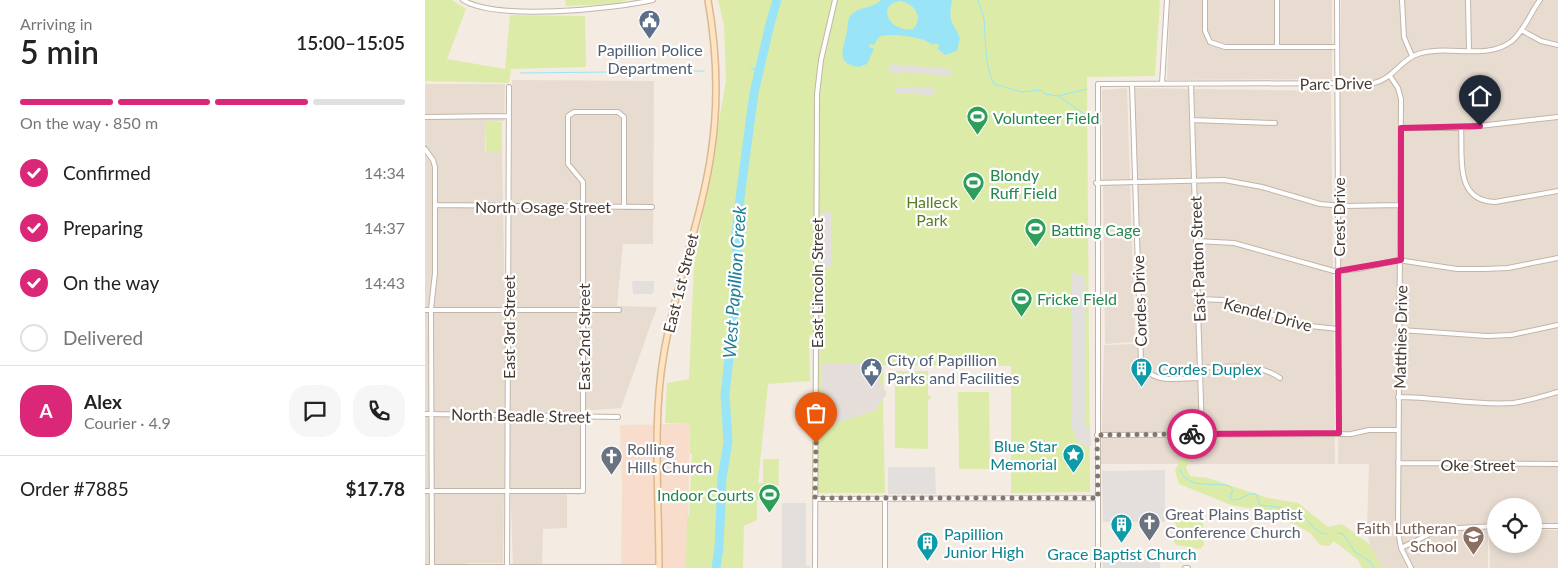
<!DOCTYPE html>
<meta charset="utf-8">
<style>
body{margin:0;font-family:Lato,sans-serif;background:#f6f6f6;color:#222;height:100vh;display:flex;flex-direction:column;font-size:19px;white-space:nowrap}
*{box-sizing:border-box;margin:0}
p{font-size:16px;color:#767676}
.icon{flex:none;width:28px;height:28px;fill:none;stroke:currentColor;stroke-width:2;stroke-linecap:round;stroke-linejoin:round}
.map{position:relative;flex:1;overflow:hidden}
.panel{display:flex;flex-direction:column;background:#fff;width:425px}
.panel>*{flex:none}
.fabs{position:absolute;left:1062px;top:498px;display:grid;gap:10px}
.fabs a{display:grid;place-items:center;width:55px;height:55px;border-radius:50%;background:#fff;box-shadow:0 2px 8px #0003;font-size:25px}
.pin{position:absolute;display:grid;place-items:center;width:42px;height:42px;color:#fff;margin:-51px -21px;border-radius:50% 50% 50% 0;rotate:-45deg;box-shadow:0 0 5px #0007}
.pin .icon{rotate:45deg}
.courier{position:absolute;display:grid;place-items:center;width:50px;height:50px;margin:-25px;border:4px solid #db2777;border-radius:50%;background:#fff;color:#222;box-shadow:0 1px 6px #0007}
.summary em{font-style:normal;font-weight:600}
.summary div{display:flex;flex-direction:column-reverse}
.summary{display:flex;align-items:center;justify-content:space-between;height:85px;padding:0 20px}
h1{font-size:32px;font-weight:600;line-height:38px}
.bar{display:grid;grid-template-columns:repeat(4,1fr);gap:8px 5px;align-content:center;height:60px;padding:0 20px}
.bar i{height:6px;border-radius:4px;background:#e0e0e0}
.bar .on{background:#db2777}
.bar p{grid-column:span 4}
.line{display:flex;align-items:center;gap:12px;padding:0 20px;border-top:1px solid #e0e0e0}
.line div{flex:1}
.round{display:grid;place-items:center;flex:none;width:52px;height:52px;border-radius:20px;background:#f6f6f6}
ol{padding:0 20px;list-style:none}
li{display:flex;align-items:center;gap:15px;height:55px}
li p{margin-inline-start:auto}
li .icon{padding:5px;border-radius:50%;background:#db2777;color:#fff;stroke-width:4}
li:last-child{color:#767676}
li i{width:28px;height:28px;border:2px solid #e0e0e0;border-radius:50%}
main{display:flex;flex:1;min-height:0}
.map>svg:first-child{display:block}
.residential{fill:#e8dcd1}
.commercial{fill:#f8dccc}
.industrial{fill:#e5ddd9}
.green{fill:#dceca8;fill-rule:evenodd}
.parking{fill:#e3dfdc}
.water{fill:#99e5f7;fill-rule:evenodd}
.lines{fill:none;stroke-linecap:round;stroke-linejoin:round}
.stream{stroke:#99e5f7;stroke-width:1}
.river{stroke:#99e5f7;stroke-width:9}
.street-casing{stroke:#c3b4a8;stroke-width:6}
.secondary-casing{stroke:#dbb890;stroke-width:8}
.street{stroke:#fff;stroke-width:4}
.secondary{stroke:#ffe3c2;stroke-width:5}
.done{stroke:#837871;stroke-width:5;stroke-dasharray:0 9}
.route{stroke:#db2777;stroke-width:6}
.labels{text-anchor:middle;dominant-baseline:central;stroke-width:4.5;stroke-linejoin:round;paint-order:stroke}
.service-label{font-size:16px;fill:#4e5e75;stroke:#fff}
.street-label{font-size:16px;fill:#463a33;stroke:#fff}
.leisure-label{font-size:16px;fill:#27864d;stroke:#fff;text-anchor:start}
.park-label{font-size:16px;fill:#577d21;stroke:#fff}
.culture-label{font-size:16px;fill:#0d838f;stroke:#fff;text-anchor:start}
.worship-label{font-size:16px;fill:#5b616d;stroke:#fff;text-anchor:start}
.education-label{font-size:16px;fill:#785e54;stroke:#fff;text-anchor:end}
.water-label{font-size:18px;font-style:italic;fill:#1f7f9a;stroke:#fff}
</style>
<main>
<section class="panel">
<div class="summary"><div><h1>5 min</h1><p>Arriving in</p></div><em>15:00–15:05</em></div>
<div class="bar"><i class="on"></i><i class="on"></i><i class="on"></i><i></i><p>On the way · 850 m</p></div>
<ol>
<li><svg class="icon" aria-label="check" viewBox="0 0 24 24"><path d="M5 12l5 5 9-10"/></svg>Confirmed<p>14:34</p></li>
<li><svg class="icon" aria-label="check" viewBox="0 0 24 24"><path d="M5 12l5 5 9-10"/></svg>Preparing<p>14:37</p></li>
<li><svg class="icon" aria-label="check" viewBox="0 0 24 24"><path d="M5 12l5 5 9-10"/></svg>On the way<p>14:43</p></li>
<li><i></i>Delivered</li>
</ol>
<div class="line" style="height:90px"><b class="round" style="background:#db2777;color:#fff">A</b><div><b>Alex</b><p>Courier · 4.9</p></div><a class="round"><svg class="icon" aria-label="chat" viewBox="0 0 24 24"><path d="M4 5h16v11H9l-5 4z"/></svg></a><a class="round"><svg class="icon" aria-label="phone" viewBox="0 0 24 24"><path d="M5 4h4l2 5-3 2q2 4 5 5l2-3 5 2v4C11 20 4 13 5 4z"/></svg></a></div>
<div class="line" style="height:65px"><div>Order #7885</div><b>$17.78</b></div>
</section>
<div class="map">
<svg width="1133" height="568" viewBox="0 0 1133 568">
<rect width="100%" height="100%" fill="#f4ebe3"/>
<path class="residential" d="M745 0H907V79L742 80Z
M916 0H1133V523H1109V506H1071V523L1063 524V568H956L946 553 942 528 944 464H913Z
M87 80 229 81 228 244H198L192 306 232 307 196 408 155 411V495L142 494V528L118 529 117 568H88L85 476Z
M0 84H80L79 121 61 122 60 151H77L81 362 78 563H42V568H0Z
M702 88 710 342 680 344 677 90Z
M709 88 906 91 910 464H676L679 345 713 344Z
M1064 530H1071V544H1109V530H1133V568H1065Z"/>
<path class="commercial" d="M265 424 262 568H196L197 488 195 425Z"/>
<path class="industrial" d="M397 363H446L461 394 451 410 401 428 396 416Z"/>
<path class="green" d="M0 0H27L41 9 22 59 80 69 85 15 160 16 161 67 84 69 86 70 84 83 0 81Z
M140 0H203L186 4 141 6Z
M293 0H735L730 76 662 77 665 492 586 493V366L458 365 459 388 462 394 458 399 460 493H387L388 335H384L385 381 343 384 333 483H338V459H354L353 500H332V520L319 526 318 568H261L262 516H264L267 454H265V424L240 423 242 383 264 379 269 265 301 81 299 25ZM397 363H446L461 394 451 410 400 427 396 416Z
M61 122H77V151H61Z
M470 371H503V395L507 398 503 400V449L470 448Z
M533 392H564L565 469H534Z
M757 456H765L761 468 765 476 783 478 843 498 873 503 903 527 917 524 943 543 958 568H937L933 560 909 541 904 546 895 545 885 533 869 524 829 509 806 505 754 484 750 471Z
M751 518H769L778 523 779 545 775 549 752 545 749 542Z"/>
<path class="parking" d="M464 64 526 69V76L479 72 473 74 464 71Z
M471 87 510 88 508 95 470 93Z
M397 212H407V267H397Z
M647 272 661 278V427L665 429 666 445 663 447 653 442 647 429Z
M207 281H229V291L227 294H208Z
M463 467H510L511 494H463Z
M740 470V522H678L677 471Z
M357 503H381V565L385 566V568H357Z
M735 560V568H678V561Z"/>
<path class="water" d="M456 0H527C523 24 527 19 535 38L532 51 520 55 512 48 515 46 511 43 508 45C499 37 465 32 454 37L449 45 445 44 444 47 449 49 442 64 434 67C409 64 419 47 422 31 423 24 422 18 428 13 437 6 449 8 456 0ZM475 1C490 3 499 18 488 29 464 33 451 4 475 1Z"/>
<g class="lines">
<path class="stream" d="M553 0C554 7 558 12 559 19 561 41 559 63 569 84L597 92 616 90 620 94 633 96 661 115
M326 69 335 68
M95 73 279 71
M633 96 662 89
M755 470C764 491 788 481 804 486L808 490 805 497 807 500C817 501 822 492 831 494L835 505C850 507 864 507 877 516 887 522 889 534 902 534
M912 533 918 534 930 552 946 562 949 568"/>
<path class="river" d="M291 568 294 548 297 478 303 442 300 395 313 275 311 234 316 190 329 93 345 24 352 0"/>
<defs>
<path id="street" d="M38 0C72 21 188 9 228 0
M780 0V31L785 42
M852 0V47
M912 0 914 433
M977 0 979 37 987 56
M1043 0 1044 50
M1096 30 1116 41 1133 45
M785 42 800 47H912
M965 76 973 88 976 99 973 531 976 548 986 568
M707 84 716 361C725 386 753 378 775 378
M737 84 742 0
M766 84 777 434
M0 117 84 116
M767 120 850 123
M976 128H1036L1133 117
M1036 128C1038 157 1029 201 1070 202L1133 191
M0 149 8 160 10 167V273L6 309 7 568
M671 183 799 180 837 187 895 204 919 206 976 205
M10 205 227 207
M771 241 809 243 909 271 933 269 973 260 1032 269H1059L1083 268 1133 258
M773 299 798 300 885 326 913 329
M0 310H194
M976 330 1062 336 1086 335 1133 325
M775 368C801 367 832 362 855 378
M973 397C1012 397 1050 406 1088 403 1103 401 1118 396 1133 392
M0 414 193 417
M672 435 926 434 944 430H973
M973 463 1133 464
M0 491H158V182L143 164V116L149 112H193L199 117V207
M390 499 673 498
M1109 526H1133
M976 548 1015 529 1071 526
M0 567H234
M82 568 84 87
M390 568 392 94 396 60 410 0
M460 568V498
M673 568V84L949 83C968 79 975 60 993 54 1022 44 1062 61 1087 41 1100 30 1105 13 1115 0
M760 568H763"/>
<path id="secondary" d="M234 568C234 499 227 420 239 353 250 286 276 221 286 154 294 102 292 51 283 0"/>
</defs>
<use href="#street" class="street-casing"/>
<use href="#secondary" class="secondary-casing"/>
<use href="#street" class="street"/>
<use href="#secondary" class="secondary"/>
</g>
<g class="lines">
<path class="done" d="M391 443 390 498H673L672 435 767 434"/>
<path class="route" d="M767 434 914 433 913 271 976 260V128L1055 126"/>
</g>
<defs>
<symbol id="civic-pin" viewBox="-11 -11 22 30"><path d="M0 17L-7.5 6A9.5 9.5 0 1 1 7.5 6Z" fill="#5c6f8a" stroke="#fff"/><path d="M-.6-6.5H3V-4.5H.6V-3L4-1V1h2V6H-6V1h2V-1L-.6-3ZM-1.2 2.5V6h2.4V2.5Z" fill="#fff"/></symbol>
<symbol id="stadium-pin" viewBox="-11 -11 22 30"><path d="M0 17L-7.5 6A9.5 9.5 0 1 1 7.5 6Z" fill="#2e9e5b" stroke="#fff"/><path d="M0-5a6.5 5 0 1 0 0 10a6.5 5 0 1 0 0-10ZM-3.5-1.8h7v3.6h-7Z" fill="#fff"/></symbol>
<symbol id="building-pin" viewBox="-11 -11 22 30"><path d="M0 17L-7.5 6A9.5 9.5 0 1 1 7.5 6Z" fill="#0f9aa8" stroke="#fff"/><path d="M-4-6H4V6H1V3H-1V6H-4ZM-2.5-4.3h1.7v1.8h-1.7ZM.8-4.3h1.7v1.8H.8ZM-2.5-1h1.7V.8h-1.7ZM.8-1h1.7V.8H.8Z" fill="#fff"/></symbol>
<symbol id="sight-pin" viewBox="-11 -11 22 30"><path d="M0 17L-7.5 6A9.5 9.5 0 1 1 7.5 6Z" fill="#0f9aa8" stroke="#fff"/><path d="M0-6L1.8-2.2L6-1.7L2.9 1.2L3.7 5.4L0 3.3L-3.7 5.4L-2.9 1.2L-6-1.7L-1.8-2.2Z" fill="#fff"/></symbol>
<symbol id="church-pin" viewBox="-11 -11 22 30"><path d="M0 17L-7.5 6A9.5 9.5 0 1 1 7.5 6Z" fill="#6b7280" stroke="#fff"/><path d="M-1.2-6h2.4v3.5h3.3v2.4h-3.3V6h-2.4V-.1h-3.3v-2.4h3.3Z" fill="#fff"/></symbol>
<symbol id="school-pin" viewBox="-11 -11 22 30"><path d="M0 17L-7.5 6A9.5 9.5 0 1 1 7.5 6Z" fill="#8d6e63" stroke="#fff"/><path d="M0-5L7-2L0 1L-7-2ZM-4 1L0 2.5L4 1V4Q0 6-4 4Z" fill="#fff"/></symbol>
</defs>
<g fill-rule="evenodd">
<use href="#civic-pin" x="212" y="8" width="25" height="34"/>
<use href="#stadium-pin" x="540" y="104" width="25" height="34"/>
<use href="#stadium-pin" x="536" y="170" width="25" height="34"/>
<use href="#stadium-pin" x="598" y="216" width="25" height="34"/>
<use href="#stadium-pin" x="584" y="286" width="25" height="34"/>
<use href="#civic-pin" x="434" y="356" width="25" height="34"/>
<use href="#building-pin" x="704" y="356" width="25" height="34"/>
<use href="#sight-pin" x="636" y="442" width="25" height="34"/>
<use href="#church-pin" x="174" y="444" width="25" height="34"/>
<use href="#stadium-pin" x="332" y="482" width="25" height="34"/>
<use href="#church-pin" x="712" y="510" width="25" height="34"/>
<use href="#building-pin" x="684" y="512" width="25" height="34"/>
<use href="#school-pin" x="1036" y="524" width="25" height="34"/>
<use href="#building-pin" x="490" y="530" width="25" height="34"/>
</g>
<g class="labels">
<g class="service-label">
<text x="225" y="49">Papillion Police<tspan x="225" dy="18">Department</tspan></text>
<text x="462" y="359" text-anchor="start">City of Papillion<tspan x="462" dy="18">Parks and Facilities</tspan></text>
</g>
<g class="street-label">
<text transform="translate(911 83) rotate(-1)">Parc Drive</text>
<text x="118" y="206">North Osage Street</text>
<text transform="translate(913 217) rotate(-90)">Crest Drive</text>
<text transform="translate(772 259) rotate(-92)">East Patton Street</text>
<text transform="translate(255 283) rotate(-76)">East 1st Street</text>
<text transform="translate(391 283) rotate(-90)">East Lincoln Street</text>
<text transform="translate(714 301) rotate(-92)">Cordes Drive</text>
<text transform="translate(843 314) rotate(15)">Kendel Drive</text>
<text transform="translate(83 327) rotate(-90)">East 3rd Street</text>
<text transform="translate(158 337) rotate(-90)">East 2nd Street</text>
<text transform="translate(975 337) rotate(-89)">Matthies Drive</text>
<text transform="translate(96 415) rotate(1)">North Beadle Street</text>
<text x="1053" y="464">Oke Street</text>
</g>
<g class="leisure-label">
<text x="568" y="117">Volunteer Field</text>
<text x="565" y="174">Blondy<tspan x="565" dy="18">Ruff Field</tspan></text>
<text x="626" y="229">Batting Cage</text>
<text x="612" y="298">Fricke Field</text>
<text x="329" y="494" text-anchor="end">Indoor Courts</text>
</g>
<g class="park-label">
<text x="507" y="201">Halleck<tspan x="507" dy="18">Park</tspan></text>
</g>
<g class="culture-label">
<text x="733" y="368">Cordes Duplex</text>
<text x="632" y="445" text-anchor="end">Blue Star<tspan x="632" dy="18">Memorial</tspan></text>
<text x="519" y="533">Papillion<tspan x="519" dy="18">Junior High</tspan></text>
<text x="697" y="553" text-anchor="middle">Grace Baptist Church</text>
</g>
<g class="worship-label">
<text x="202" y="448">Rolling<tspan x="202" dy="18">Hills Church</tspan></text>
<text x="740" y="513">Great Plains Baptist<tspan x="740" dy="18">Conference Church</tspan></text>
</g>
<g class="education-label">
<text x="1032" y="527">Faith Lutheran<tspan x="1032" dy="18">School</tspan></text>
</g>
<g class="water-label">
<text transform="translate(309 282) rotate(-86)">West Papillion Creek</text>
</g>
</g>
</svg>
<div class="fabs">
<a><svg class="icon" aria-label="locate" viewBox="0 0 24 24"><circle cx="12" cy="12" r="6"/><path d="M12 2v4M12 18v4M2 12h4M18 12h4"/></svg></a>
</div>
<div class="pin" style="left:391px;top:443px;background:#ea580c"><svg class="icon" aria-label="bag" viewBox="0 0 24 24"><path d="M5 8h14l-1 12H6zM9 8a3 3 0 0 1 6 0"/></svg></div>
<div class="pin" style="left:1055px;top:126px;background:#1f2937"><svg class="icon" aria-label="home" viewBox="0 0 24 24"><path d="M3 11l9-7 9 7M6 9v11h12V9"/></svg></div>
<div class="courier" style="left:767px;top:434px"><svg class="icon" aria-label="bike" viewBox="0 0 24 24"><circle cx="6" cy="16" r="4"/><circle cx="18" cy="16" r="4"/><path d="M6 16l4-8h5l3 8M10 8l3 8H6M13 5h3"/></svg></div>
</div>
</main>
